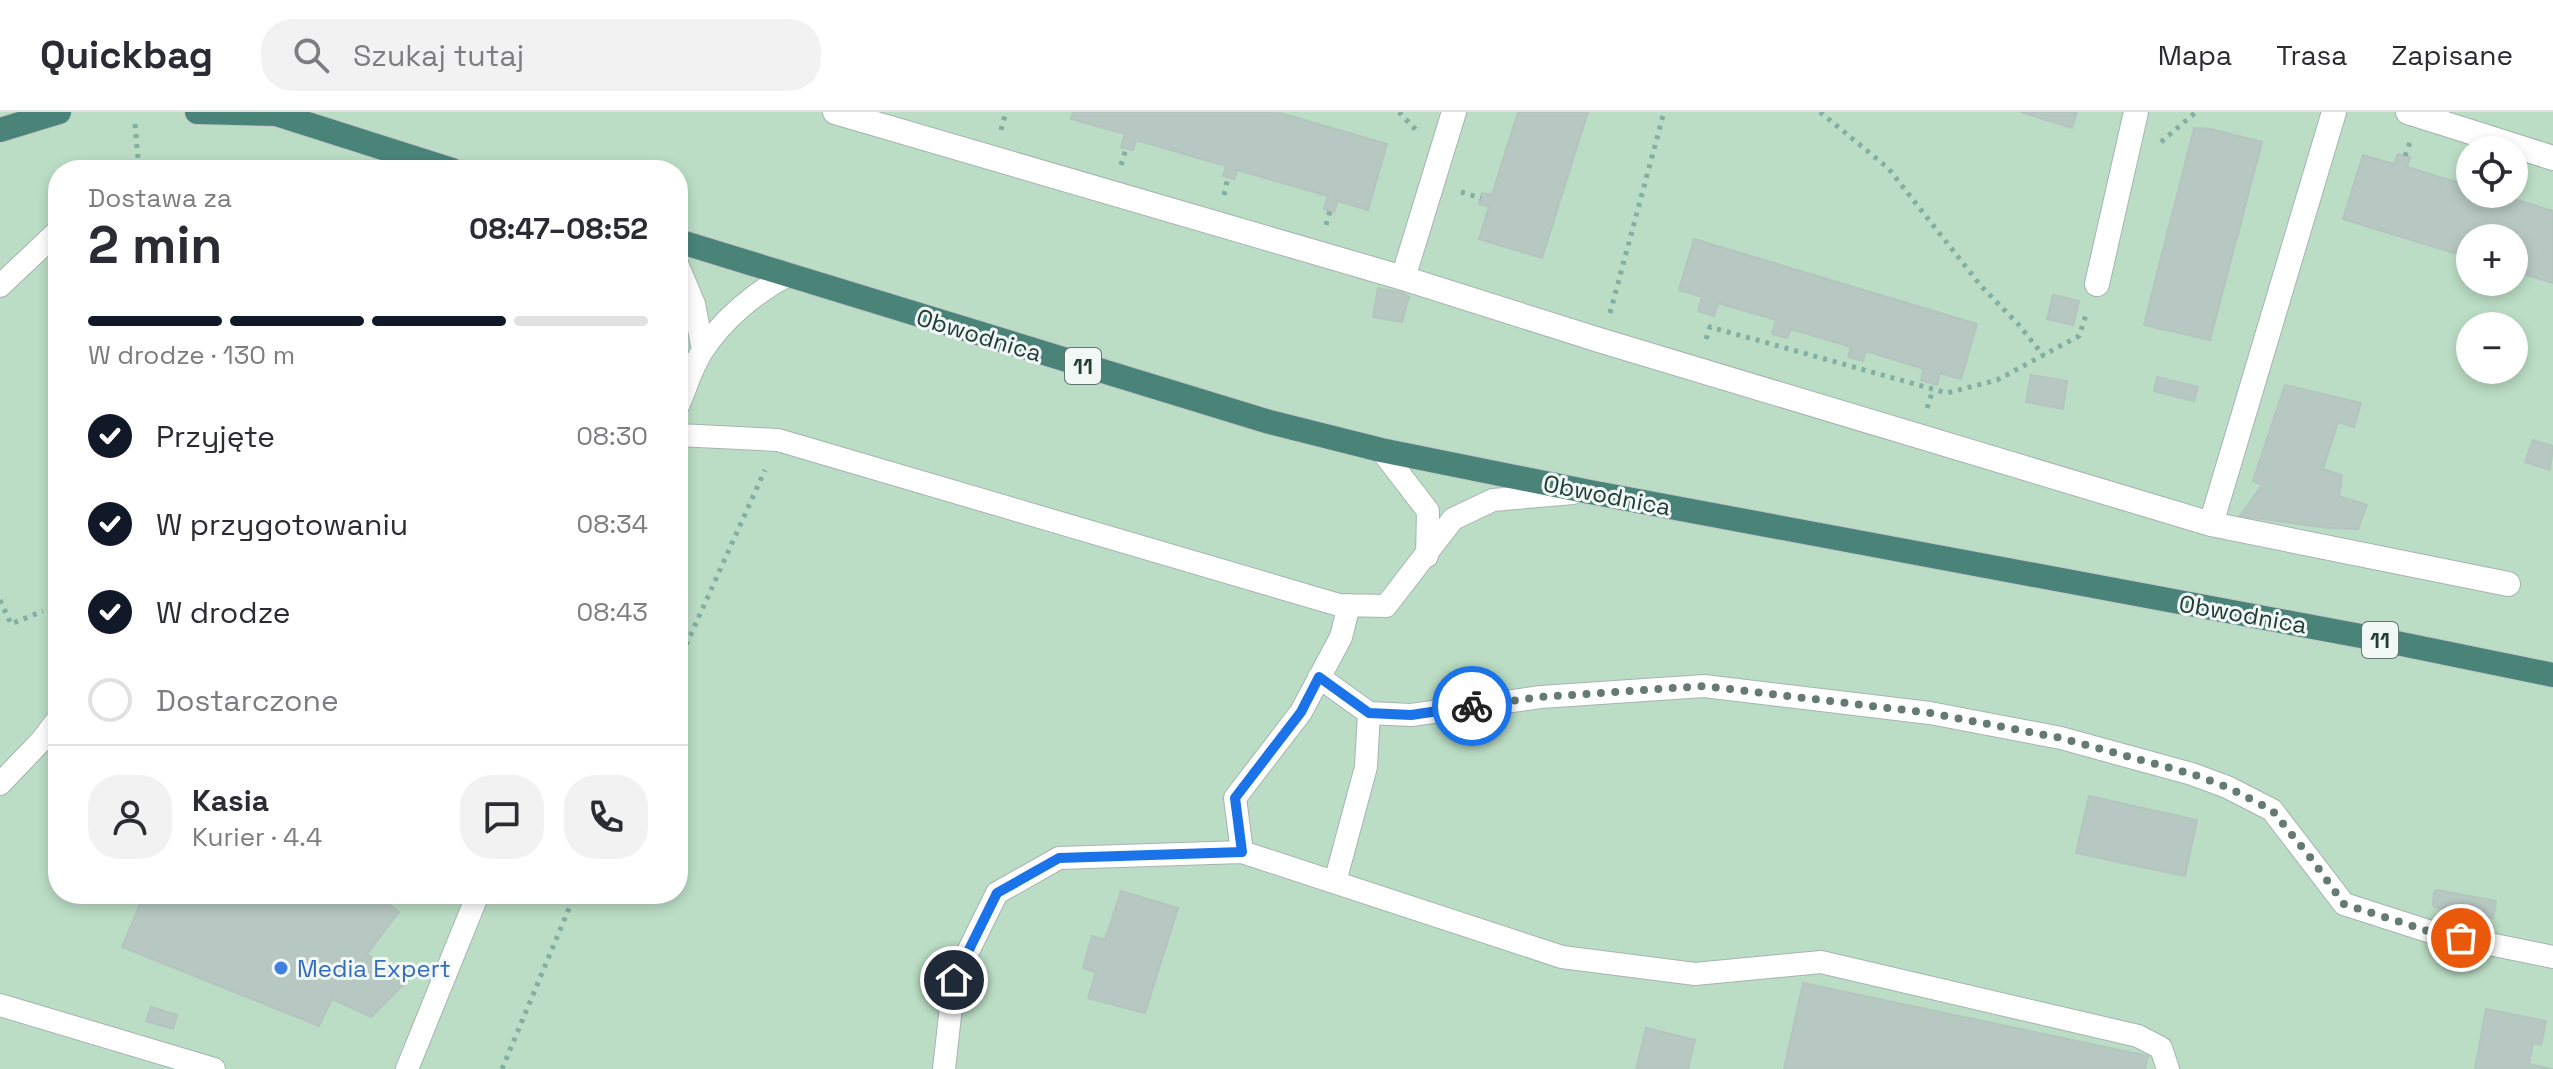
<!DOCTYPE html>
<html lang="pl">
<meta charset="utf-8">
<style>
body{margin:0;font-family:"Space Grotesk",sans-serif;background:#f2f2f3;color:#2b2b33;height:100vh;display:flex;flex-direction:column;font-size:30px;white-space:nowrap}
*{box-sizing:border-box;margin:0}
p{font-size:26px;color:#7c7c81}
.icon{flex:none;width:44px;height:44px;fill:none;stroke:currentColor;stroke-width:2;stroke-linecap:round;stroke-linejoin:round}
.map{position:relative;flex:1;overflow:hidden}
.details{position:absolute;left:48px;top:48px;width:640px;height:744px;display:flex;flex-direction:column;background:#fff;border-radius:32px;box-shadow:0 4px 12px #0003}
.details>*{flex:none}
.tools{position:absolute;left:2456px;top:24px;display:grid;gap:16px}
.tools a{display:grid;place-items:center;width:72px;height:72px;border-radius:50%;background:#fff;box-shadow:0 4px 12px #0003;font-size:40px}
.pin{position:absolute;display:grid;place-items:center;width:68px;height:68px;color:#fff;margin:-34px;border:4px solid #fff;border-radius:50%;box-shadow:0 2px 8px #0007}
.courier{position:absolute;display:grid;place-items:center;width:80px;height:80px;margin:-40px;border:6px solid #1a73e8;border-radius:50%;background:#fff;color:#222;box-shadow:0 2px 10px #0007}
.summary em{font-style:normal;font-weight:700}
.summary div{display:flex;flex-direction:column-reverse}
.summary{display:flex;align-items:center;justify-content:space-between;height:136px;padding:0 40px}
h1{font-size:52px;font-weight:700;line-height:60px}
.bar{display:grid;grid-template-columns:repeat(4,1fr);gap:12px 8px;align-content:center;height:96px;padding:0 40px}
.bar i{height:10px;border-radius:6px;background:#e1e1e2}
.bar .on{background:#111827}
.bar p{grid-column:span 4}
.line{display:flex;align-items:center;gap:20px;padding:0 40px;border-top:2px solid #e1e1e2}
.line div{flex:1}
.round{display:grid;place-items:center;flex:none;width:84px;height:84px;border-radius:32px;background:#f2f2f3}
ol{padding:0 40px;list-style:none}
li{display:flex;align-items:center;gap:24px;height:88px}
li p{margin-inline-start:auto}
li .icon{padding:8px;border-radius:50%;background:#111827;color:#fff;stroke-width:4}
li:last-child{color:#7c7c81}
li i{width:44px;height:44px;border:4px solid #e1e1e2;border-radius:50%}
header{display:flex;align-items:center;gap:48px;box-sizing:border-box;height:112px;padding:0 40px;background:#fff;border-bottom:2px solid #e1e1e2}
header strong{font-size:38px}
nav{display:flex;gap:44px;margin-inline-start:auto;font-size:28px}
.search{width:560px;height:72px;background:#f2f2f3;display:flex;align-items:center;gap:20px;box-sizing:border-box;padding:0 28px;border-radius:32px;color:#7c7c81;font-size:30px}
.map>svg:first-child{display:block}
.green{fill:#bbddc5;fill-rule:evenodd}
.building{fill:#b7c7c1;stroke:#b4c5bf;stroke-width:2}
.lines{fill:none;stroke-linecap:round;stroke-linejoin:round}
.service-casing{stroke:#a5b4af;stroke-width:24}
.minor-casing{stroke:#a5b4af;stroke-width:26}
.trunk-casing{stroke:#c1c9c7;stroke-width:26}
.path{stroke:#83afa3;stroke-width:5;stroke-dasharray:4 6;stroke-linecap:butt}
.service{stroke:#fff;stroke-width:22}
.minor{stroke:#fff;stroke-width:24}
.trunk{stroke:#4a8479;stroke-width:24}
.done{stroke:#657a74;stroke-width:8;stroke-dasharray:0 14.4}
.route{stroke:#1a73e8;stroke-width:10}
.shop-dot{fill:#3f7fe0;stroke:#f2f8f6;stroke-width:3}
.labels{text-anchor:middle;dominant-baseline:central;stroke-width:6;stroke-linejoin:round;paint-order:stroke}
.shield{fill:#f2f8f6;stroke:#607570;stroke-width:2}
.shield-label{font-size:22px;font-weight:bold;fill:#223d36}
.street-label{font-size:24px;fill:#223d36;stroke:#f2f8f6}
.shop-label{font-size:24px;fill:#366cbe;stroke:#f2f8f6;text-anchor:start}
</style>
<header>
<strong>Quickbag</strong>
<div class="search"><svg class="icon" aria-label="search" viewBox="0 0 24 24"><circle cx="10" cy="10" r="6"/><path d="M15 15l6 6"/></svg>Szukaj tutaj</div>
<nav><a>Mapa</a><a>Trasa</a><a>Zapisane</a></nav>
</header>
<div class="map">
<svg width="2553" height="957" viewBox="0 0 2553 957">
<rect width="100%" height="100%" fill="#e2ece8"/>
<path class="green" d="M0 0H2553V957H0ZM2470 38H2514V82H2470ZM58 58H678V782H58ZM2470 126H2514V170H2470ZM2470 214H2514V258H2470Z"/>
<path class="building" d="M1073 0H1277L1387 32 1368 98 1338 89 1334 100 1324 97 1328 84 1237 58 1234 67 1223 64 1226 54 1136 28 1133 38 1121 35 1125 22 1071 7Z
M1588 0 1542 146 1479 127 1489 94 1479 92 1482 81 1492 83 1518 0Z
M2021 0H2077L2072 16Z
M2194 16 2211 17 2262 30 2210 228 2144 213Z
M2398 42 2410 45 2407 55 2470 74V82H2508L2507 85 2553 99V171L2514 159V126H2470V146L2343 107 2363 43 2394 52Z
M1694 127 1977 212 1961 267 1940 261 1937 273 1921 268 1924 257 1866 239 1863 249 1848 245 1851 235 1791 217 1787 226 1779 224 1772 222 1776 208 1718 191 1714 204 1698 199 1702 185 1679 178Z
M1378 176 1403 181 1409 185 1402 210 1373 205Z
M2053 183 2079 189 2073 213 2047 207Z
M2031 263 2067 269 2063 297 2026 290Z
M2157 265 2198 275 2194 289 2154 279Z
M2285 273 2361 291 2354 315 2338 310 2323 357 2342 363 2339 384 2367 393 2358 417 2328 416 2240 404 2262 373 2253 369Z
M2533 328 2553 334 2550 358 2525 350Z
M2089 684 2197 708 2185 764 2076 741Z
M2438 778 2496 789 2493 806 2479 804 2478 812 2452 807 2453 799 2434 795 2433 792 2434 780Z
M1121 779 1178 796 1145 901 1088 886 1096 860 1083 856 1092 824 1105 828Z
M144 782H374L399 800 367 842 405 871 371 905 332 887 319 914 122 835Z
M1803 871 2148 944 2145 957H1784Z
M151 895 177 903 173 917 146 909Z
M2486 897 2546 909 2541 933 2533 931 2529 952 2553 957H2475Z
M1646 916 1695 928 1688 957H1636Z"/>
<g class="lines">
<defs>
<path id="service" d="M678 154 694 192 703 238
M0 174 58 119
M678 294C686 276 692 254 703 238 723 207 755 181 786 164
M678 323 778 328 1339 493 1386 494 1453 407 1493 388 1573 381
M1381 338 1428 399 1427 444
M1319 565 1369 601 1411 603 1541 585 1704 574 1930 601 2061 626 2192 662 2227 675 2272 698 2344 792 2431 820 2553 845
M0 672 42 628 58 607
M1242 740 1235 686 1301 600 1341 525 1349 493
M1335 770 1366 655 1369 601
M0 893 214 957
M407 957 478 782
M944 957 954 868 997 781 1059 746 1242 740 1562 845 1695 862 1821 850 2138 924 2161 936 2168 957"/>
<path id="minor" d="M835 0 1403 166 1599 228 2211 412 2508 472
M2408 0 2553 46
M1403 166 1454 0
M2097 172 2136 0
M2211 412 2334 0"/>
<path id="trunk" d="M197 0 274 2
M270 0 452 58
M0 18 59 0
M678 129 1266 309 1381 338 1590 380 2377 527 2553 563"/>
</defs>
<use href="#service" class="service-casing"/>
<use href="#minor" class="minor-casing"/>
<use href="#trunk" class="trunk-casing"/>
<path class="path" d="M1399 0 1417 19
M1820 0 1888 56 1981 174 2018 212 2044 244
M135 12 139 58
M1001 18 1006 0
M2161 30 2196 0
M2405 44 2410 30
M1121 53 1126 37
M1461 80 1481 86
M1224 83 1228 65
M1326 113 1330 99
M1610 201 1664 0
M1706 227 1710 215 1947 281 1997 268 2079 224 2087 200
M1927 296 1933 278
M0 488 11 512 43 499
M678 551 765 358
M502 957 575 782"/>
<use href="#service" class="service"/>
<use href="#minor" class="minor"/>
<use href="#trunk" class="trunk"/>
</g>
<g class="lines">
<path class="done" d="M1472 594 1541 585 1704 574 1930 601 2061 626 2192 662 2227 675 2272 698 2313 749 2344 792 2431 820 2461 826"/>
<path class="route" d="M954 868 997 781 1059 746 1242 740 1235 686 1301 600 1319 565 1369 601 1411 603 1472 594"/>
</g>
<circle class="shop-dot" cx="281" cy="856" r="8"/>
<g class="labels">
<g class="shield">
<rect x="1065" y="236" width="36" height="36" rx="6"/>
<rect x="2362" y="510" width="36" height="36" rx="6"/>
</g>
<g class="shield-label">
<text x="1083" y="254">11</text>
<text x="2380" y="528">11</text>
</g>
<g class="street-label">
<text transform="translate(979 223) rotate(17)">Obwodnica</text>
<text transform="translate(1607 383) rotate(11)">Obwodnica</text>
<text transform="translate(2243 502) rotate(10)">Obwodnica</text>
</g>
<g class="shop-label">
<text x="297" y="856">Media Expert</text>
</g>
</g>
</svg>
<div class="tools">
<a><svg class="icon" aria-label="locate" viewBox="0 0 24 24"><circle cx="12" cy="12" r="6"/><path d="M12 2v4M12 18v4M2 12h4M18 12h4"/></svg></a>
<a>+</a>
<a>−</a>
</div>
<div class="pin" style="left:2461px;top:826px;background:#ea580c"><svg class="icon" aria-label="bag" viewBox="0 0 24 24"><path d="M5 8h14l-1 12H6zM9 8a3 3 0 0 1 6 0"/></svg></div>
<div class="pin" style="left:954px;top:868px;background:#1f2937"><svg class="icon" aria-label="home" viewBox="0 0 24 24"><path d="M3 11l9-7 9 7M6 9v11h12V9"/></svg></div>
<div class="courier" style="left:1472px;top:594px"><svg class="icon" aria-label="bike" viewBox="0 0 24 24"><circle cx="6" cy="16" r="4"/><circle cx="18" cy="16" r="4"/><path d="M6 16l4-8h5l3 8M10 8l3 8H6M13 5h3"/></svg></div>
<section class="details">
<div class="summary"><div><h1>2 min</h1><p>Dostawa za</p></div><em>08:47–08:52</em></div>
<div class="bar"><i class="on"></i><i class="on"></i><i class="on"></i><i></i><p>W drodze · 130 m</p></div>
<ol>
<li><svg class="icon" aria-label="check" viewBox="0 0 24 24"><path d="M5 12l5 5 9-10"/></svg>Przyjęte<p>08:30</p></li>
<li><svg class="icon" aria-label="check" viewBox="0 0 24 24"><path d="M5 12l5 5 9-10"/></svg>W przygotowaniu<p>08:34</p></li>
<li><svg class="icon" aria-label="check" viewBox="0 0 24 24"><path d="M5 12l5 5 9-10"/></svg>W drodze<p>08:43</p></li>
<li><i></i>Dostarczone</li>
</ol>
<div class="line" style="height:144px"><a class="round"><svg class="icon" aria-label="person" viewBox="0 0 24 24"><circle cx="12" cy="8" r="4"/><path d="M4 21q1-7 8-7t8 7"/></svg></a><div><b>Kasia</b><p>Kurier · 4.4</p></div><a class="round"><svg class="icon" aria-label="chat" viewBox="0 0 24 24"><path d="M4 5h16v11H9l-5 4z"/></svg></a><a class="round"><svg class="icon" aria-label="phone" viewBox="0 0 24 24"><path d="M5 4h4l2 5-3 2q2 4 5 5l2-3 5 2v4C11 20 4 13 5 4z"/></svg></a></div>
</section>
</div>
